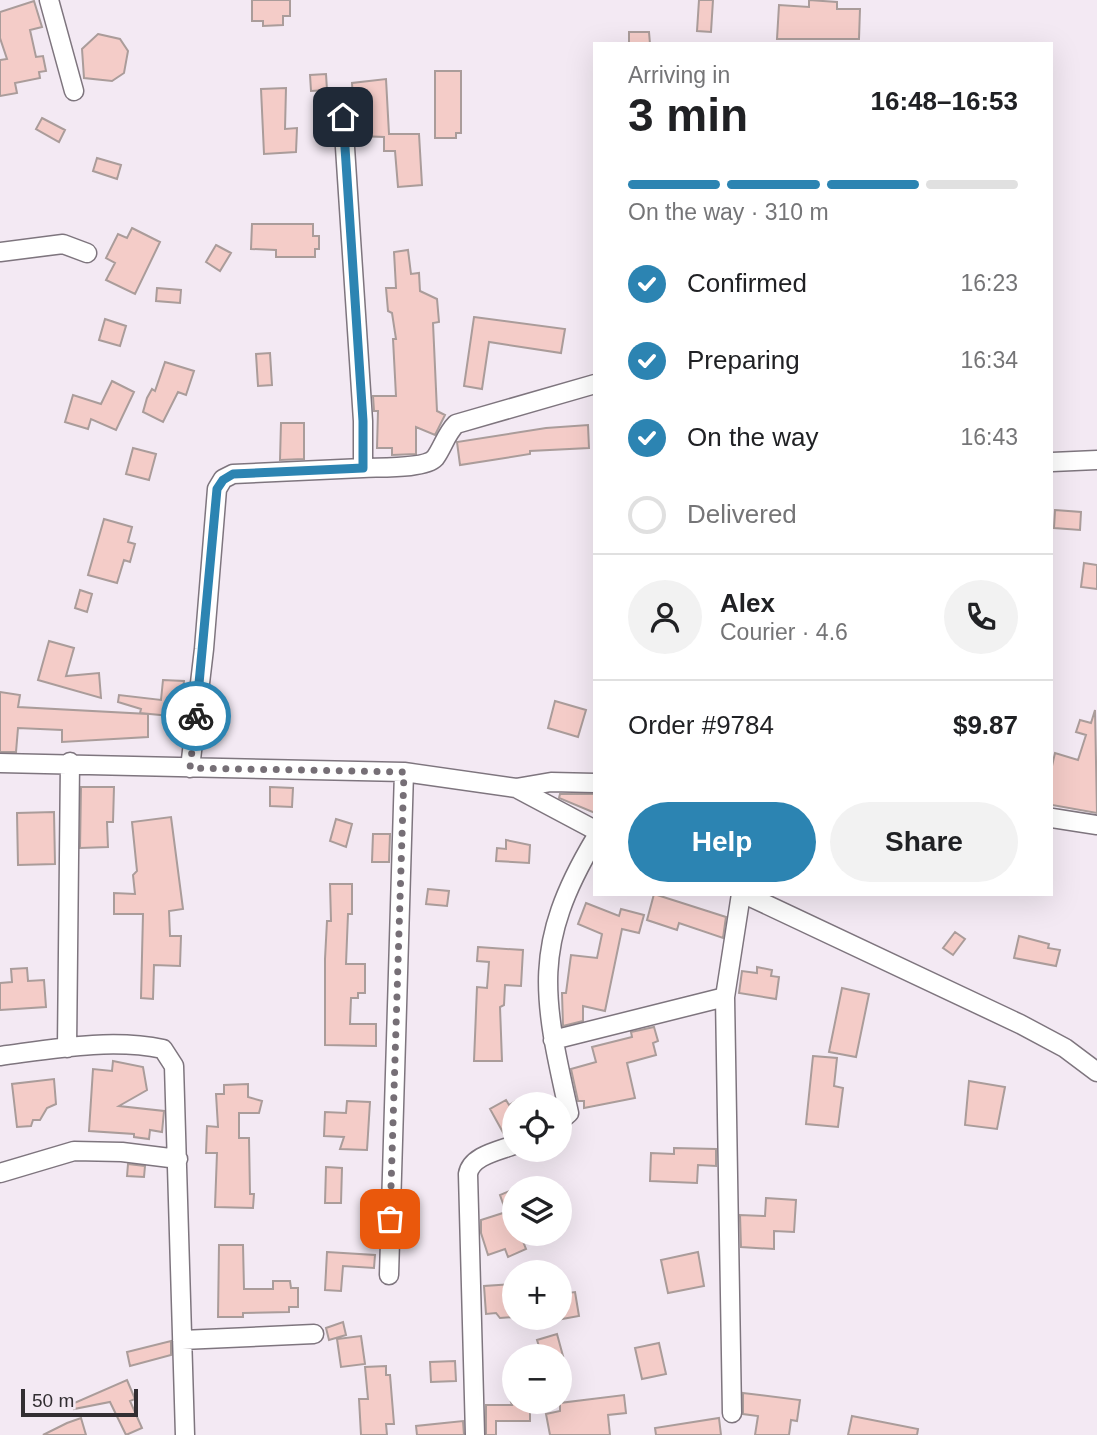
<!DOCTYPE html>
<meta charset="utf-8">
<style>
body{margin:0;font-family:Helvetica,sans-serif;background:#f2f2f2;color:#202124;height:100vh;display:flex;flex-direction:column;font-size:26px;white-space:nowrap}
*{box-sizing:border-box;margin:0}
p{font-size:23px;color:#757577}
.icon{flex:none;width:38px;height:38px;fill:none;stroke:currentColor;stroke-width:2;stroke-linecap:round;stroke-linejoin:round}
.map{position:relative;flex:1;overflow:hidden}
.details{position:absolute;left:593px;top:42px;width:460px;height:854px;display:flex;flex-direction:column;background:#fff;border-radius:0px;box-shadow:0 7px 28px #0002}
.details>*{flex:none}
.tools{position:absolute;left:502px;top:1092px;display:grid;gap:14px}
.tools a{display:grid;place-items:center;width:70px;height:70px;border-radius:50%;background:#fff;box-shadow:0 7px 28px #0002;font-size:35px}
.scale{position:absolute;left:21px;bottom:18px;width:117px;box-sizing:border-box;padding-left:7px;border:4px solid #322e32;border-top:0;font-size:19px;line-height:24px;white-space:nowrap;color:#322e32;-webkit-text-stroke:5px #f3e9f3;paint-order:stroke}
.pin{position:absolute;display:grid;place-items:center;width:60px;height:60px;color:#fff;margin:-30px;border-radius:14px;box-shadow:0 4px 10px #0006}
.courier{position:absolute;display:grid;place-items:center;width:70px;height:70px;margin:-35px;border:5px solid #2c84b2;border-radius:50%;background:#fff;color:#222;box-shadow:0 2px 9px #0007}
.summary em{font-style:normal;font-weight:700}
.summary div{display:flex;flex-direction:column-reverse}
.summary{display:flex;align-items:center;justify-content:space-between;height:119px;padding:0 35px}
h1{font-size:46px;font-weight:700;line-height:52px}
.bar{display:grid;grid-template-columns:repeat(4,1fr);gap:10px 7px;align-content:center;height:84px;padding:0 35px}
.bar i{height:9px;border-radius:5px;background:#e0e0e0}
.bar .current{background:#2c84b2}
.bar p{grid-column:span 4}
.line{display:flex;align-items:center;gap:18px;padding:0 35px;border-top:2px solid #e0e0e0}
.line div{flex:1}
.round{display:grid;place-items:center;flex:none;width:74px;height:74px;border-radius:37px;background:#f2f2f2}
ol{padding:0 35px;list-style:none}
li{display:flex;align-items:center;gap:21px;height:77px}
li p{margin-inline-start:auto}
li .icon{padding:7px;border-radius:50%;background:#2c84b2;color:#fff;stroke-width:4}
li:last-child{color:#757577}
li i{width:38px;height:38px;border:4px solid #e0e0e0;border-radius:50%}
.cta{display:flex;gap:14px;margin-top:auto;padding:14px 35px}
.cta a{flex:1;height:80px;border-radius:42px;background:#2c84b2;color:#fff;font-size:28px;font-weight:700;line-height:80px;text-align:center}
.cta a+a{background:#f2f2f2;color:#202124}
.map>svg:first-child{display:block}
.building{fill:#f4ccc8;stroke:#aa9c9a;stroke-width:2}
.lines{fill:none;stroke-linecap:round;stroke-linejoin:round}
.minor-casing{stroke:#7e757e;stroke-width:21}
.minor{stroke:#fff;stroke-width:18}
.done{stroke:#766f76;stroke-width:7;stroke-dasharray:0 12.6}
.route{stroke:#2c84b2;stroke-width:9}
</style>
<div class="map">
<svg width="1097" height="1435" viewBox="0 0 1097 1435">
<rect width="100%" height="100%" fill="#f3e9f3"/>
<path class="building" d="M252 0H290V16H283V25L263 26V21H252Z
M699 0H713L711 32 697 31Z
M809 0 837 2V9H860L859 39H777L779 5 809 7Z
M34 1 42 27 30 30 36 57 43 56 46 71 39 72 40 78 15 83 17 93 0 96V60L7 59 0 38V12Z
M629 32H649L650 44H629Z
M98 34 120 39 128 51 124 73 112 81 84 78 82 49Z
M435 71H461V133H456V138H435Z
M326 74 327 90 311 91 310 75Z
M386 79 389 134H419L422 185 398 187 395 151H384V137L358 136 355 134 352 83Z
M286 88 285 129 297 128 296 152 264 154 261 89Z
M42 118 65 130 59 142 36 129Z
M97 158 121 165 117 179 93 171Z
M252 224H313V236H319V249H315V257H276V250L251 249Z
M132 228 160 242 135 294 106 280 115 263 106 258 118 234 127 238Z
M216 245 231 253 220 271 206 262Z
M408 250 411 274 419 273 420 291 437 299 439 322 433 323 437 411 445 415 435 435 416 427V454L392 455V448H377L378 411H374L373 396H396L393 339H396L392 313 388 311 386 288H396L394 252Z
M157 288 181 290 180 303 156 301Z
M474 317 565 329 561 353 489 342 482 389 464 386Z
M105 319 126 326 120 346 99 340Z
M270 353 272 385 258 386 256 354Z
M165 362 194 371 186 395 178 392 163 422 143 412 147 398 152 389 155 391Z
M112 381 134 392 116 430 91 419 88 429 65 422 73 395 101 404Z
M281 423H304V459L280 460Z
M588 425 589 448 530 451V454L460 465 457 442 546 428Z
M133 448 156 454 149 480 126 474Z
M1055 510 1081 512 1080 530 1054 528Z
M104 519 132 527 128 542 135 544 130 562 124 560 117 583 88 575Z
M1084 563 1097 565V589L1081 587Z
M80 590 92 594 87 612 75 608Z
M49 641 74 648 66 676 99 673 101 698 38 680Z
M163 680 184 681 181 717 140 713 141 709 118 702 119 695 161 700Z
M0 692 20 695 18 707 148 714V737L62 742V730L18 728 16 752H0Z
M555 701 586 710 578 737 548 728Z
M1095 710 1097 813 1052 805V766L1055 753 1078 760 1086 735 1076 732 1080 720 1091 723Z
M81 787H114L113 822H107L108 847 80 848Z
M270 787 293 788 292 807 270 806Z
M560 794H595V813L559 798Z
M54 812 55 864 18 865 17 813Z
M171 817 183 909 169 911 170 936H181L180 966 154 965 153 999 141 998 143 914H114V893L135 894 133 875 137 871 132 822Z
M336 819 352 824 346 847 330 841Z
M373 834H390L389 862H372Z
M506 840 530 845 529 863 496 861 497 848 506 849Z
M330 884H352V914H348L346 964H365V993H358V998H351L350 1024H376V1046L325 1045V959L327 921H331Z
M428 889 449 891 447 906 426 904Z
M654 894 726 917 723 938 679 923 677 930 647 920Z
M586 903 619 916 621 909 644 915 639 933 622 929 605 1011 583 1006V1021L563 1026 562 993H566L571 955 597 958 602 934 578 924Z
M955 932 965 939 953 955 943 948Z
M1019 936 1049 944 1048 948 1060 950 1056 966 1014 958Z
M478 947 523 950 521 986 505 985 504 1005 500 1007 502 1061H474L477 987 487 988 489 962 477 961Z
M757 967 772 970 771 976 779 977 776 999 739 993 742 971 757 973Z
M27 968 28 981 44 980 46 1007 0 1010V983L12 982 11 969Z
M842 988 869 994 856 1057 829 1052Z
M654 1027 658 1041 653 1043 656 1055 627 1063 635 1098 584 1108V1101H578L571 1069 596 1062 592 1047 632 1037 631 1032Z
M813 1056 837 1058 834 1086 843 1088 838 1127 806 1124Z
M113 1061 143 1067 147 1090 119 1106 164 1111 162 1132 150 1130 149 1139 134 1137V1134L89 1131 93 1069 112 1071Z
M54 1079 56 1104 47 1108 40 1120H33L31 1126 17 1127 12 1084Z
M969 1081 1005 1087 997 1129 965 1125Z
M248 1084V1097L262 1101 259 1113H239V1138H249L250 1194H254L253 1208 215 1207 217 1153H206L207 1126 218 1127 216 1094H224V1085Z
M506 1100 509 1105 514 1102V1134L505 1136 490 1109Z
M347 1101 370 1102 367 1150 340 1149 344 1137 324 1136 325 1112 346 1113Z
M674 1148 716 1149V1166L698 1165 697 1183 650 1181 651 1153 674 1154Z
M128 1164 145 1166 144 1177 127 1176Z
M326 1167 342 1168 341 1203H325Z
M514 1189V1234H520L526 1249 508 1257 505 1249 488 1255 481 1233V1220L506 1212 500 1195Z
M766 1198 796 1200 794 1232 774 1231V1249L741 1247 740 1215 765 1216Z
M219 1245H243L244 1289H273V1281H290L291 1288H298V1307H289V1312L243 1313V1317H218Z
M327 1252 375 1255 374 1268 343 1266 341 1291 325 1290Z
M698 1252 704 1286 668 1293 661 1260Z
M514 1284V1317L500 1318 496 1313 486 1314 484 1286Z
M575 1292 579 1316 562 1319 560 1294Z
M343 1322 346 1335 329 1340 326 1328Z
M557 1334 563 1356H542L537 1340Z
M361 1336 365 1364 341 1367 337 1339Z
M171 1341V1355L130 1366 127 1352Z
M659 1343 666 1374 642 1379 635 1348Z
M455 1361 456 1381 431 1382 430 1362Z
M386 1366V1375H390L394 1424H386L387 1435H361L359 1399H368L365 1367Z
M127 1380 135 1399 130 1401 142 1428 126 1435 110 1402 74 1409 72 1404Z
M743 1393 800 1400 797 1421 791 1420 789 1435H755L758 1416 743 1414Z
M624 1395 626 1413 608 1415 610 1435H550L546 1414 560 1411V1403Z
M511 1402H530V1421H496V1435H486V1405H512Z
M852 1416 918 1429 917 1435H848Z
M81 1418 86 1435H43L67 1423Z
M719 1418 721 1435H656L655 1428Z
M463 1421 464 1435H417L416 1426Z"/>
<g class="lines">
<defs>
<path id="minor" d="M49 0 74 91
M0 252 63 244 87 253
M1052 462 1097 460
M363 468C379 467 425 469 435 458 443 447 446 434 456 424L595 384
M0 763 404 772 516 788 595 830
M190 768 204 649 217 489 223 479 233 474 363 468V421L343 117
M516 788 551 782 595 783
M1052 818 1097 825
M744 894 1020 1024 1065 1048 1097 1072
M553 1040 725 997
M67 1048 70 762
M0 1056C53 1049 110 1038 163 1049L174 1066 185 1435
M560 1121 569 1113C543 997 531 946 595 839
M0 1173 74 1151 122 1152 178 1159
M389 1275 404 772
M182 1340 314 1334
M732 1413 725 997 741 894
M475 1435 468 1174C471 1156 498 1151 514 1145"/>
</defs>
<use href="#minor" class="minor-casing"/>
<use href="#minor" class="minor"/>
</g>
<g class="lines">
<path class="done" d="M196 716 190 768 404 772 390 1219"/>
<path class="route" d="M196 716 217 489 223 480 233 474 363 468V421L343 117"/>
</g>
</svg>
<div class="tools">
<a><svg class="icon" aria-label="locate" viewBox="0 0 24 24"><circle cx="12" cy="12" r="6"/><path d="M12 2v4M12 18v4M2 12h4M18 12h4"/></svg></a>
<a><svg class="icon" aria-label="layers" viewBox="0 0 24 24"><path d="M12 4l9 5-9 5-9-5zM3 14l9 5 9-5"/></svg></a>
<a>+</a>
<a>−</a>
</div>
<div class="scale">50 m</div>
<div class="pin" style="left:390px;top:1219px;background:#ea580c"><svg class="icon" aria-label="bag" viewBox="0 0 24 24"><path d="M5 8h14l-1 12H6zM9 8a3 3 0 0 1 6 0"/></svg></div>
<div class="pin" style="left:343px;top:117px;background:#1f2937"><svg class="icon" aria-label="home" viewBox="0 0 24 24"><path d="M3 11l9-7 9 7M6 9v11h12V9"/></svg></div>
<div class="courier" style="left:196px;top:716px"><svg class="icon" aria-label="bike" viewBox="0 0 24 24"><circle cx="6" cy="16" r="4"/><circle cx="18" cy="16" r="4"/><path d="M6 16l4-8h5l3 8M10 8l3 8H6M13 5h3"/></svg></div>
<section class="details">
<div class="summary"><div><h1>3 min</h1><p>Arriving in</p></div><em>16:48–16:53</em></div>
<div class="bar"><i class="current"></i><i class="current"></i><i class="current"></i><i></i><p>On the way · 310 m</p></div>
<ol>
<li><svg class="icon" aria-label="check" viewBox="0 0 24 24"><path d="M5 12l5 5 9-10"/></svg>Confirmed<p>16:23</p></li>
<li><svg class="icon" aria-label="check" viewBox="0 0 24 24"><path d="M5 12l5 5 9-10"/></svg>Preparing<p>16:34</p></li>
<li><svg class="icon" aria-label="check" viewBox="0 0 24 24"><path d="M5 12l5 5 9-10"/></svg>On the way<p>16:43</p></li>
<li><i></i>Delivered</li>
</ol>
<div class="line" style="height:126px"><a class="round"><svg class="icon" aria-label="person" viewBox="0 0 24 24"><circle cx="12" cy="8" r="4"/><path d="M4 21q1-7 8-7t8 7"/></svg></a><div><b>Alex</b><p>Courier · 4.6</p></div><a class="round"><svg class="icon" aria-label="phone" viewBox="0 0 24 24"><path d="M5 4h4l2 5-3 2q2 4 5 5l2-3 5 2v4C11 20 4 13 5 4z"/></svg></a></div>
<div class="line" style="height:91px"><div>Order #9784</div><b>$9.87</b></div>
<div class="cta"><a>Help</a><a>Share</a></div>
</section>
</div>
